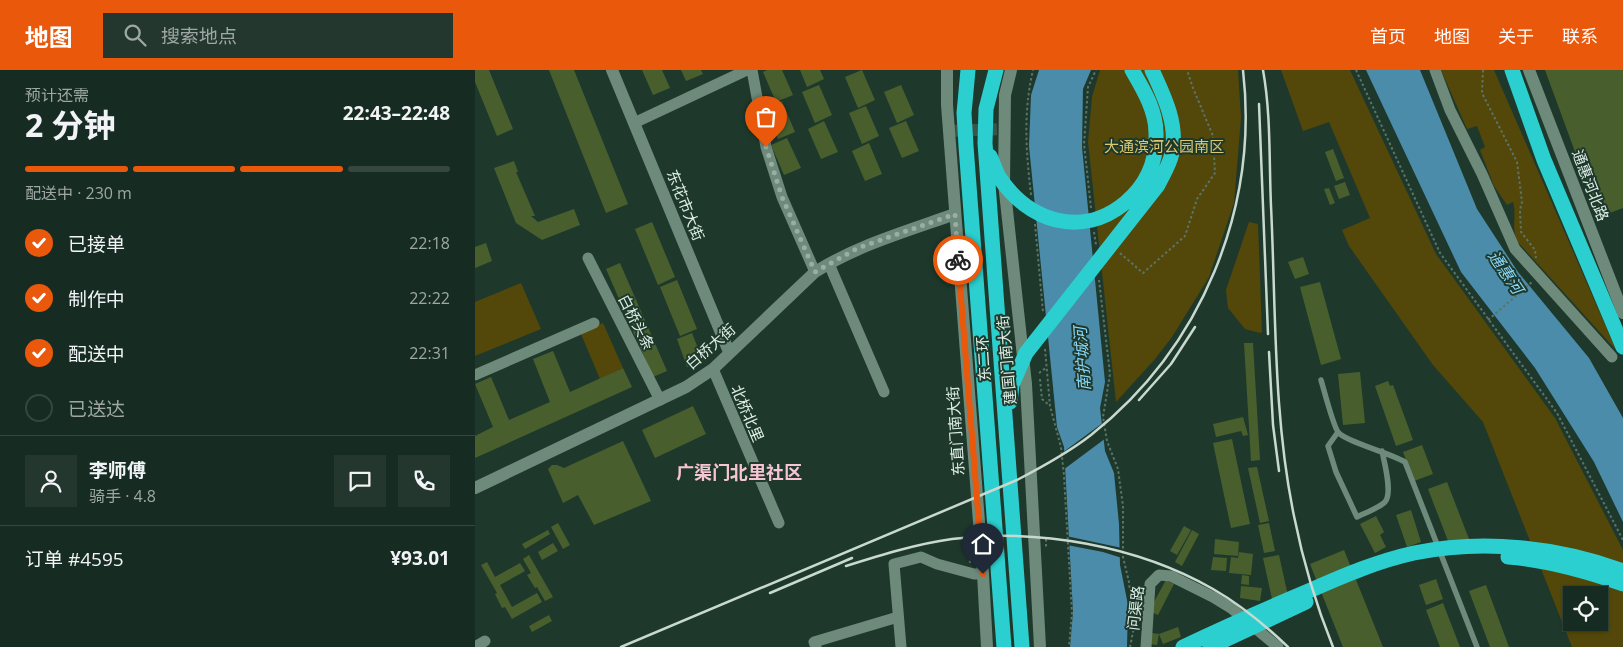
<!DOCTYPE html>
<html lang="zh">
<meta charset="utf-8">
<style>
body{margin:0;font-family:"Open Sans","Noto Sans SC",sans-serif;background:#23372e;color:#f1f3f6;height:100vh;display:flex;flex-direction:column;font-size:19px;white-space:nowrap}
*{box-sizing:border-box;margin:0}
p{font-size:16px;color:#9ea7a5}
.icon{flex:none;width:28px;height:28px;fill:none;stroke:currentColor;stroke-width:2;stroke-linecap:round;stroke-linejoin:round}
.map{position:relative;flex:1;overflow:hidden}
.sheet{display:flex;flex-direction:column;background:#162b21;width:475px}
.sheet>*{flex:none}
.buttons{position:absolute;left:1088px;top:516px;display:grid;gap:10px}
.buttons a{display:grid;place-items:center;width:45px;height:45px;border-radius:0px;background:#162b21;box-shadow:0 1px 4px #0004,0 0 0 1px #35473f;font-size:25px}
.pin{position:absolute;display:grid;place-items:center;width:42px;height:42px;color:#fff;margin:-51px -21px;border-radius:50% 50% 50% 0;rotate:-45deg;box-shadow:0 0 5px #0007}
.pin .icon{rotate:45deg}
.courier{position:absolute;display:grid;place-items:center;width:50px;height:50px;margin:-25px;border:4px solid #ea580c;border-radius:50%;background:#fff;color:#222;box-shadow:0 1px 6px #0007}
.summary em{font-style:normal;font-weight:700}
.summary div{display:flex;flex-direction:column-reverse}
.summary{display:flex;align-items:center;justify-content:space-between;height:85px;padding:0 25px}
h1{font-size:32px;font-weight:700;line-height:38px}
.bar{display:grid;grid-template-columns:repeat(4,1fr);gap:8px 5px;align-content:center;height:60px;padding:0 25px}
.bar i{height:6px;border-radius:4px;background:#35473f}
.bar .active{background:#ea580c}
.bar p{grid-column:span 4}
.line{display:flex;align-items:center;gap:12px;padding:0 25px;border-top:1px solid #35473f}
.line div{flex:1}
.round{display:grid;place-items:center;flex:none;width:52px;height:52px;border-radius:0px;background:#23372e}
ol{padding:0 25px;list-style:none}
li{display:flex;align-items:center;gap:15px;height:55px}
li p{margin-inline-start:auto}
li .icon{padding:5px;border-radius:50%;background:#ea580c;color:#fff;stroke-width:4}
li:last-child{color:#9ea7a5}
li i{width:28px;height:28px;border:2px solid #35473f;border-radius:50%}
header{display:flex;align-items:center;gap:30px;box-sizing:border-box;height:70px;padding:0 25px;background:#ea580c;color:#fff}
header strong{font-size:24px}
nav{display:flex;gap:28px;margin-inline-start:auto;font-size:18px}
.search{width:350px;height:45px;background:#23372e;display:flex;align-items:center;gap:12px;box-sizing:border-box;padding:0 18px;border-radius:0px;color:#9ea7a5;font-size:19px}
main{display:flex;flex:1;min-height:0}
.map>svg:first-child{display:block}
.green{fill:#53470a;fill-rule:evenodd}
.water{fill:#4a8ca9}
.pier{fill:#1e392c}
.building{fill:#485f2d}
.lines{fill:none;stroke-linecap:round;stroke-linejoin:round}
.secondary-tunnel{stroke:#3b5448;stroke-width:12;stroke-dasharray:12 6;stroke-linecap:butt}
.path{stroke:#5c7468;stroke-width:2;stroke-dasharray:2.5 2.5;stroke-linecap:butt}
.lane{stroke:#6d8a7b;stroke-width:5.5}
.street{stroke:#6d8a7b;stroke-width:11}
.secondary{stroke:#6d8a7b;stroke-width:12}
.highway{stroke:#2ccfcf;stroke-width:15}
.rail{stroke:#c9d9d0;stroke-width:2.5}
.done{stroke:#9baea4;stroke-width:5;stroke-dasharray:0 9}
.route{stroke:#ea580c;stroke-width:6}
.labels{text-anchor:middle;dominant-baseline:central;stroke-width:4;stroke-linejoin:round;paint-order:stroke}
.park-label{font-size:15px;fill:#dbc770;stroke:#1e392c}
.street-label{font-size:15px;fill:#deede5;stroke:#1e392c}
.water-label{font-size:16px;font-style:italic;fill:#8ad6f7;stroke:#1e392c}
.quarter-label{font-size:18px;font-weight:bold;fill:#f6c4d3;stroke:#1e392c}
</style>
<header>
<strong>地图</strong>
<div class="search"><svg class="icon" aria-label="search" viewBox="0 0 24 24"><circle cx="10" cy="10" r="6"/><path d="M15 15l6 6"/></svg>搜索地点</div>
<nav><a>首页</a><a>地图</a><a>关于</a><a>联系</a></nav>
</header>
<main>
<section class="sheet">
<div class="summary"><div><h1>2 分钟</h1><p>预计还需</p></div><em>22:43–22:48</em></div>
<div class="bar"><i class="active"></i><i class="active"></i><i class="active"></i><i></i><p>配送中 · 230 m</p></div>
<ol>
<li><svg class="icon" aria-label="check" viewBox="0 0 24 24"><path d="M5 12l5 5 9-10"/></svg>已接单<p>22:18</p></li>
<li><svg class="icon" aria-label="check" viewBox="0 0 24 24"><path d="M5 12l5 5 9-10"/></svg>制作中<p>22:22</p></li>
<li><svg class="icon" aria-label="check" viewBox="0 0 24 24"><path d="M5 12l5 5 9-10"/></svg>配送中<p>22:31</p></li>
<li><i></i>已送达</li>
</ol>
<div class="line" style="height:90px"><a class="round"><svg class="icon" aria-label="person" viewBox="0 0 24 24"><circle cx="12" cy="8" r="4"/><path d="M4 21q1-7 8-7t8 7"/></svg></a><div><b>李师傅</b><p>骑手 · 4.8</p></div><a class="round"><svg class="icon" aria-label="chat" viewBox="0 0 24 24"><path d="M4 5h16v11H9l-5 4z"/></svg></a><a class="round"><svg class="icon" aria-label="phone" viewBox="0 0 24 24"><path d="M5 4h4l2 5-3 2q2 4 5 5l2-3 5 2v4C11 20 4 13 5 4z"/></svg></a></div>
<div class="line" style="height:65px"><div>订单 #4595</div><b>¥93.01</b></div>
</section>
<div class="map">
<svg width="1148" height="577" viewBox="0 0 1148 577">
<rect width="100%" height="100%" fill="#1e392c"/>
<path class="green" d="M625 0H763L766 48 759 133 734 207 697 267 680 289 641 332 613 72 617 27Z
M806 0H875L961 184 1080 348 1148 480V577H1097L1008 352 958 295 874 176 867 160 895 148 854 52 828 61ZM1096 525H1124V552H1096Z
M966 0H1019L1141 280 1042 171C1036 157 1042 146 1038 132L1032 135 1019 116 1005 80 1010 77 1002 56 992 59Z
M774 152 783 154 787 262 785 263 770 259 753 238 751 220Z
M46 213 66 259 0 286V232Z
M128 253 148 298 125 309 106 264Z"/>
<path class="water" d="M564 0H616L608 19 607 77 630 312 625 338 630 381 639 403 644 454 645 495 653 535 652 577H595L598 542 589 377 582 357 554 76 556 25Z
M891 0H945L1002 139 1043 202 1114 288 1148 348V452L1119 392 1060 298 986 202Z"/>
<path class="pier" d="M629 352 631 368 588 400 587 383Z
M591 466 647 478V488L628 482 592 475Z"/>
<path class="building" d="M0 0H14L38 59 22 66 0 12Z
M74 0H99L153 134 131 143Z
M167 0H187L195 18 178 25Z
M206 0H226L228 4 211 11Z
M292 0H307L318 25 301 32 288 2Z
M325 0H345L349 9 332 17Z
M387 0 400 30 383 38 370 7Z
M1070 0H1148V138L1124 147Z
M344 15 357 45 340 53 327 22Z
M426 15 439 45 422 53 409 22Z
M307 31 320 62 303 69 290 38Z
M391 36 404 66 387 74 374 43Z
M349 51 363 82 346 89 333 59Z
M431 51 444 81 427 88 414 58Z
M312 68 326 98 309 105 296 75Z
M394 73 407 104 390 111 377 81Z
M858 79 869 108 861 111 850 82Z
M39 91 43 102H41L60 146H56L63 152 99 139 105 155 67 170 41 153 19 98Z
M870 112 875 125 864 129 859 116Z
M854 118 860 133 855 135 849 119Z
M177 152 200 207 183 215 160 159Z
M11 173 17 191 0 198V177Z
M828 187 834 204 820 209 813 192Z
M145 193 192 301 178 307 131 199Z
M202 210 222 259 205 266 185 217Z
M845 212 866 289 846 295 825 217Z
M217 263 228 291 212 297 202 269Z
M769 273H778L785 390 776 391Z
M78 281 95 322 148 298 157 317 0 388V366L18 357 0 314 16 307 34 350 75 332 58 289Z
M885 302 890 353 868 355 863 304Z
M913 311 915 316 918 315 938 370 921 376 900 316Z
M218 336 231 364 180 388 167 360Z
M768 347 773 365 768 366 766 361 741 367 738 354Z
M757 369 775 454 756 458 738 373Z
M148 371 176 431 119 455 103 425 88 433 73 399 77 395H82L89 398Z
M947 375 958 404 939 411 928 382Z
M782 397 794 451 785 453 773 398Z
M972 412 994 469 975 476 953 419Z
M936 440 946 472 932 477 921 445Z
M901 446 909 462 905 465 911 477 900 483 885 454Z
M83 453 95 475 88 479 76 457Z
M794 453 800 481 789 483 783 455Z
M709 456 716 460 702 485 695 481Z
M73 460 75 464 50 479 47 474Z
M717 460 724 464 707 496 700 492Z
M740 469 764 472 763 486 739 484Z
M78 473 83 481 67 490 63 482Z
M869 480 908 577H868L835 494Z
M764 482 778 484 776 505 754 503 756 487 763 488Z
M54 485 78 527 70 531 62 517 60 518 52 505 56 503 48 489Z
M804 485 817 544 801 547 788 488Z
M738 487 752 488 751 501 736 500Z
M12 492 20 507 45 493 50 501 25 515 37 537 62 523 67 532 37 549 30 537 27 538 20 524 22 523 6 495Z
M767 505 774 506V515L766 514Z
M961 509 968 529 951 535 944 515Z
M691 510 699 514 683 545 674 541Z
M1011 515 1034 577H1015L994 521Z
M766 516 787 518 785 531 765 528Z
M968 533 985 577H965L951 540Z
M74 545 77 551 57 562 54 556Z
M703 557 706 567 688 574 684 564Z
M677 563 684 564 682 575 675 574Z"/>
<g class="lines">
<path class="secondary-tunnel" d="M474 61 530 59"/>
<path class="path" d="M881 0 965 183 1082 343 1148 470
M1008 0 1007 23 1042 92 1047 132 1045 140 1046 162 1060 180 1061 188
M556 125C551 81 548 43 558 0
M616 138 609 74 613 17 621 0
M560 154 568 242
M619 162 621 175
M645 183 668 203 710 166 722 129 740 103 738 66 718 18 712 0
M624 210 635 304 628 347 632 371 643 399 648 436V487L654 512 659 557 655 577
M1013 250 1057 212
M570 279 575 336 586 377 589 406 597 543 594 577
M564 303 572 297
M565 309 567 329 574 335
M571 469V479
M495 493 492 469H496"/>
<path class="lane" d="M846 310C849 320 858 355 863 362 869 371 915 383 930 392L1002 577
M863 362 853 376 861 402 882 447C890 443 904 438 910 432 918 423 909 391 907 381"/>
<path class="street" d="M277 0 291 77 307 127 340 202
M960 0 975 40 1007 104 1040 179 1137 287
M159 53 272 0
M113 188 185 330
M354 194 409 322
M238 299 304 453
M0 305 119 253
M0 577 10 571
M341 577 339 572 423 547
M426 577 419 494 446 487 462 494 499 504H508
M671 577 675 514 684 505 696 506 738 527 756 538 803 577"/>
<path class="secondary" d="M137 0 254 282
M472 0V35L508 504 512 577
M536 0 530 25 529 113 551 314 565 577
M1054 0 1148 243
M0 418 211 317 238 299 340 202C383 175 432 161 480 144"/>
<path class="highway" d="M493 0 489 43 491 76 529 577
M521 0 511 39 510 73 547 577
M1037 0 1069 90 1148 277
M515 86C518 92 520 100 524 107 553 151 606 169 650 133 672 115 682 91 681 63 681 40 668 19 657 0
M535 332 537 315 551 283 683 115C688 105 695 94 697 83 703 54 689 26 677 0
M1033 487C1073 490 1111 501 1148 514
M708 577C750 557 793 538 836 520 870 505 903 491 939 483 1009 469 1082 477 1148 501
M735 577 831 532"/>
<path class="rail" d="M788 0C796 44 794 91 796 136 801 239 798 345 819 446 828 491 841 535 858 577
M784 34 793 264
M794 282 798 355 804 401
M664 330 696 294 720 257
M371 496C406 485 441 474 477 469 563 458 663 476 738 519 766 535 790 555 813 577
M295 523 377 488
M146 577 542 410C567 397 593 383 616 365 726 278 784 139 768 0"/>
</g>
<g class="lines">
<path class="done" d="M291 77 307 127 340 202 383 178 480 144 483 190"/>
<path class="route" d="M483 190 508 504"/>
</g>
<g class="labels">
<g class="park-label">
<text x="689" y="76">大通滨河公园南区</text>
</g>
<g class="street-label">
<text transform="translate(1116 115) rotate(69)">通惠河北路</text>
<text transform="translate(211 135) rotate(68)">东花市大街</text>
<text transform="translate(162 252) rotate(63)">白桥头条</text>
<text transform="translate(235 276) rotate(-41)">白桥大街</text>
<text transform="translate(508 289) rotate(-94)">东二环</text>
<text transform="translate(531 290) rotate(-95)">建国门南大街</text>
<text transform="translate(273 343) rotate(67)">北桥北里</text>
<text transform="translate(480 361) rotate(-94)">东直门南大街</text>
<text transform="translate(660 538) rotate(-83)">问渠路</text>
</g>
<g class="water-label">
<text transform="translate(1031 202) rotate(56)">通惠河</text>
<text transform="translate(607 289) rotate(-94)">南护城河</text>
</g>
<g class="quarter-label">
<text x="264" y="402">广渠门北里社区</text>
</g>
</g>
</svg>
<div class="buttons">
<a><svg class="icon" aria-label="locate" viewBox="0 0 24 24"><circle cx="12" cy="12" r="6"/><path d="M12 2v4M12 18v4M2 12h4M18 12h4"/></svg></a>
</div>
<div class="pin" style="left:291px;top:77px;background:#ea580c"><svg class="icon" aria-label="bag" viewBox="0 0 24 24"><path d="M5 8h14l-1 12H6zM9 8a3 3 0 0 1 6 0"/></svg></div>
<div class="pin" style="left:508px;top:504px;background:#1f2937"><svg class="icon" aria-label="home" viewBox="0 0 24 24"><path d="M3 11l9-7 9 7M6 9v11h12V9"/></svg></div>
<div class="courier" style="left:483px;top:190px"><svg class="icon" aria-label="bike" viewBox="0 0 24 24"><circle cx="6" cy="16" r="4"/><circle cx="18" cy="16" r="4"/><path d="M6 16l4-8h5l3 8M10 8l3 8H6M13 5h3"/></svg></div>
</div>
</main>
